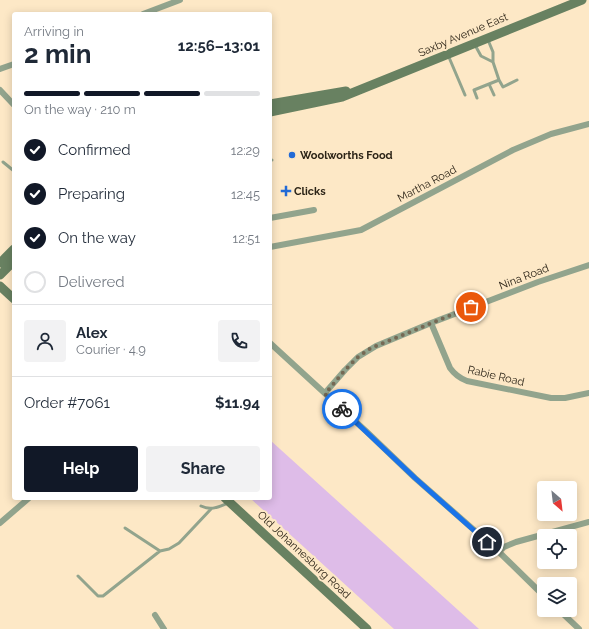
<!DOCTYPE html>
<meta charset="utf-8">
<style>
body{margin:0;font-family:Raleway,sans-serif;background:#f2f2f3;color:#1f2937;height:100vh;display:flex;flex-direction:column;font-size:15px;white-space:nowrap}
*{box-sizing:border-box;margin:0}
p{font-size:13px;color:#747a83}
.icon{flex:none;width:22px;height:22px;fill:none;stroke:currentColor;stroke-width:2;stroke-linecap:round;stroke-linejoin:round}
.map{position:relative;flex:1;overflow:hidden}
.details{position:absolute;left:12px;top:12px;width:260px;height:488px;display:flex;flex-direction:column;background:#fff;border-radius:4px;box-shadow:0 2px 10px #0003}
.details>*{flex:none}
.needle{width:26px;rotate:152deg}
.fabs{position:absolute;left:537px;top:481px;display:grid;gap:8px}
.fabs a{display:grid;place-items:center;width:40px;height:40px;border-radius:4px;background:#fff;box-shadow:0 2px 10px #0003;font-size:20px}
.pin{position:absolute;display:grid;place-items:center;width:34px;height:34px;color:#fff;margin:-17px;border:2px solid #fff;border-radius:50%;box-shadow:0 1px 4px #0007}
.courier{position:absolute;display:grid;place-items:center;width:40px;height:40px;margin:-20px;border:3px solid #1a73e8;border-radius:50%;background:#fff;color:#222;box-shadow:0 1px 5px #0007}
.summary em{font-style:normal;font-weight:700}
.summary div{display:flex;flex-direction:column-reverse}
.summary{display:flex;align-items:center;justify-content:space-between;height:68px;padding:0 12px}
h1{font-size:26px;font-weight:700;line-height:30px}
.bar{display:grid;grid-template-columns:repeat(4,1fr);gap:6px 4px;align-content:center;height:48px;padding:0 12px}
.bar i{height:5px;border-radius:3px;background:#e0e1e3}
.bar .current{background:#111827}
.bar p{grid-column:span 4}
.line{display:flex;align-items:center;gap:10px;padding:0 12px;border-top:1px solid #e0e1e3}
.line div{flex:1}
.round{display:grid;place-items:center;flex:none;width:42px;height:42px;border-radius:4px;background:#f2f2f3}
ol{padding:0 12px;list-style:none}
li{display:flex;align-items:center;gap:12px;height:44px}
li p{margin-inline-start:auto}
li .icon{padding:4px;border-radius:50%;background:#111827;color:#fff;stroke-width:4}
li:last-child{color:#747a83}
li i{width:22px;height:22px;border:2px solid #e0e1e3;border-radius:50%}
.button{display:flex;gap:8px;margin-top:auto;padding:8px 12px}
.button a{flex:1;height:46px;border-radius:4px;background:#111827;color:#fff;font-size:16px;font-weight:700;line-height:46px;text-align:center}
.button a+a{background:#f2f2f3;color:#1f2937}
.map>svg:first-child{display:block}
.green{fill:#debce8}
.lines{fill:none;stroke-linecap:round;stroke-linejoin:round}
.lane{stroke:#92a48d;stroke-width:3}
.street{stroke:#92a48d;stroke-width:6}
.secondary{stroke:#688161;stroke-width:9}
.done{stroke:#756954;stroke-width:4;stroke-dasharray:0 7.2}
.route{stroke:#1a73e8;stroke-width:5}
.poi-dot{fill:#226ad6;stroke:#fde8c6;stroke-width:1.5}
.labels{text-anchor:middle;dominant-baseline:central;stroke-width:4;stroke-linejoin:round;paint-order:stroke}
.street-label{font-size:11px;fill:#2c2417;stroke:#fde8c6}
.poi-label{font-size:11px;font-weight:bold;fill:#2c2417;stroke:#fde8c6;text-anchor:start}
</style>
<div class="map">
<svg width="589" height="629" viewBox="0 0 589 629">
<rect width="100%" height="100%" fill="#fde8c6"/>
<path class="green" d="M270 440 479 629H394L250 498H270Z"/>
<g class="lines">
<path class="lane" d="M475 45 481 56 493 62
M448 55 465 95
M499 80 503 87 517 80
M489 84 494 95
M477 98 474 90 499 80 493 62V52L488 40
M270 160H272
M3 162 14 171
M201 506C211 511 218 507 228 503
M125 528 160 551 169 549 179 543 211 509
M78 576 98 596H103L160 551"/>
<path class="street" d="M143 14 180 0
M0 69 14 64
M0 90 14 105
M270 218 314 210
M270 247 361 230 513 150 551 134 589 124
M431 323 450 368C455 375 459 378 467 381L551 398H565L589 393
M270 343 367 432 415 478 499 552 544 596
M325 393 345 370 358 357 376 346 431 323 538 282 589 265
M0 523 29 498
M499 552 504 547 516 542 589 522
M559 610 579 629
M155 615 164 629"/>
<path class="secondary" d="M270 104 346 91
M270 112 342 97 582 0
M0 263 14 249
M0 275 14 261
M0 286 14 299
M225 498 367 629"/>
</g>
<g class="lines">
<path class="done" d="M342 409 325 394 345 370 358 357 371 348 471 307"/>
<path class="route" d="M342 409 415 478 487 542"/>
</g>
<g class="poi-dot">
<circle cx="292" cy="155" r="4"/>
<path d="M284 185h4v4h4v4h-4v4h-4v-4h-4v-4h4z"/>
</g>
<g class="labels">
<g class="street-label">
<text transform="translate(463 35) rotate(-23)">Saxby Avenue East</text>
<text transform="translate(427 184) rotate(-28)">Martha Road</text>
<text transform="translate(524 277) rotate(-21)">Nina Road</text>
<text transform="translate(496 376) rotate(13)">Rabie Road</text>
<text transform="translate(304 555) rotate(43)">Old Johannesburg Road</text>
</g>
<g class="poi-label">
<text x="300" y="155">Woolworths Food</text>
<text x="294" y="191">Clicks</text>
</g>
</g>
</svg>
<div class="fabs">
<a><svg class="needle" viewBox="-14 -14 28 28"><path d="M0-13l5 13h-10z" fill="#e53935"/><path d="M0 13l5-13h-10z" fill="#747a83"/></svg></a>
<a><svg class="icon" aria-label="locate" viewBox="0 0 24 24"><circle cx="12" cy="12" r="6"/><path d="M12 2v4M12 18v4M2 12h4M18 12h4"/></svg></a>
<a><svg class="icon" aria-label="layers" viewBox="0 0 24 24"><path d="M12 4l9 5-9 5-9-5zM3 14l9 5 9-5"/></svg></a>
</div>
<div class="pin" style="left:471px;top:307px;background:#ea580c"><svg class="icon" aria-label="bag" viewBox="0 0 24 24"><path d="M5 8h14l-1 12H6zM9 8a3 3 0 0 1 6 0"/></svg></div>
<div class="pin" style="left:487px;top:542px;background:#1f2937"><svg class="icon" aria-label="home" viewBox="0 0 24 24"><path d="M3 11l9-7 9 7M6 9v11h12V9"/></svg></div>
<div class="courier" style="left:342px;top:409px"><svg class="icon" aria-label="bike" viewBox="0 0 24 24"><circle cx="6" cy="16" r="4"/><circle cx="18" cy="16" r="4"/><path d="M6 16l4-8h5l3 8M10 8l3 8H6M13 5h3"/></svg></div>
<section class="details">
<div class="summary"><div><h1>2 min</h1><p>Arriving in</p></div><em>12:56–13:01</em></div>
<div class="bar"><i class="current"></i><i class="current"></i><i class="current"></i><i></i><p>On the way · 210 m</p></div>
<ol>
<li><svg class="icon" aria-label="check" viewBox="0 0 24 24"><path d="M5 12l5 5 9-10"/></svg>Confirmed<p>12:29</p></li>
<li><svg class="icon" aria-label="check" viewBox="0 0 24 24"><path d="M5 12l5 5 9-10"/></svg>Preparing<p>12:45</p></li>
<li><svg class="icon" aria-label="check" viewBox="0 0 24 24"><path d="M5 12l5 5 9-10"/></svg>On the way<p>12:51</p></li>
<li><i></i>Delivered</li>
</ol>
<div class="line" style="height:72px"><a class="round"><svg class="icon" aria-label="person" viewBox="0 0 24 24"><circle cx="12" cy="8" r="4"/><path d="M4 21q1-7 8-7t8 7"/></svg></a><div><b>Alex</b><p>Courier · 4.9</p></div><a class="round"><svg class="icon" aria-label="phone" viewBox="0 0 24 24"><path d="M5 4h4l2 5-3 2q2 4 5 5l2-3 5 2v4C11 20 4 13 5 4z"/></svg></a></div>
<div class="line" style="height:52px"><div>Order #7061</div><b>$11.94</b></div>
<div class="button"><a>Help</a><a>Share</a></div>
</section>
</div>
